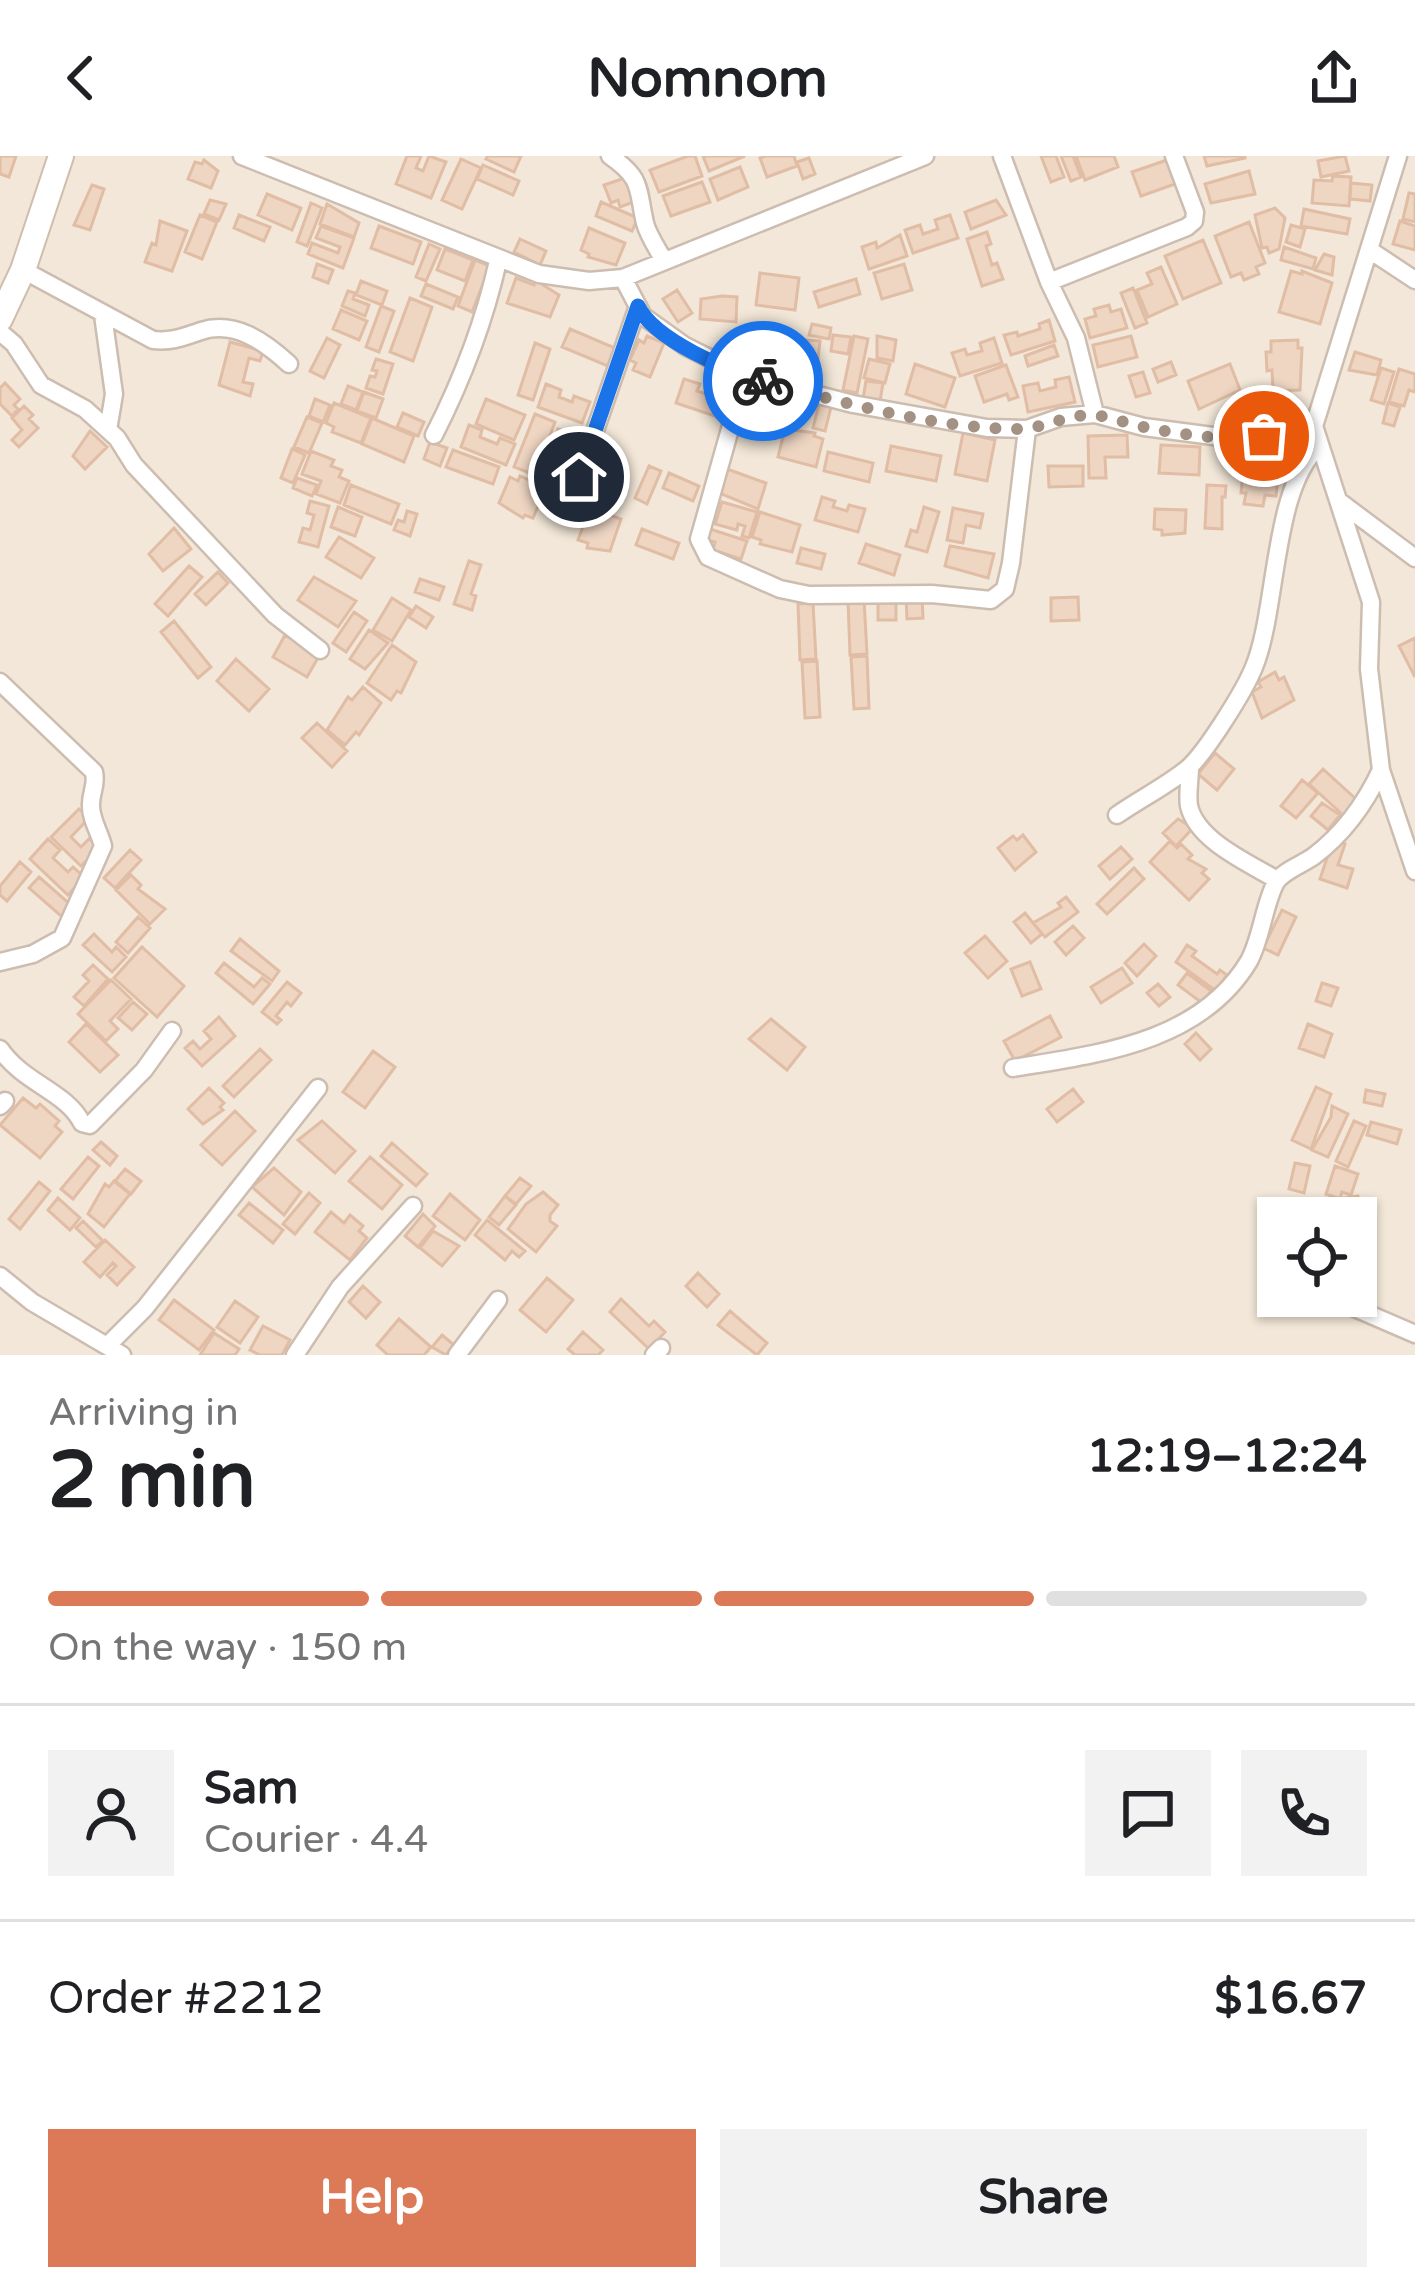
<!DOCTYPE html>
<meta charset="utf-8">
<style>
body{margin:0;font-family:"Varela Round",sans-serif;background:#f2f2f2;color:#202124;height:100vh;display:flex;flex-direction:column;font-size:45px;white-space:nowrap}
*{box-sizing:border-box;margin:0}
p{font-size:39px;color:#757577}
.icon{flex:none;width:66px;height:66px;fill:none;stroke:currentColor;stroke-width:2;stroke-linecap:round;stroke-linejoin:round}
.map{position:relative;height:1199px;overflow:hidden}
.sheet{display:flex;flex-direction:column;background:#fff;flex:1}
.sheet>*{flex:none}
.tools{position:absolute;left:1257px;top:1041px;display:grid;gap:24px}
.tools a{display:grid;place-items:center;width:120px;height:120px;border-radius:0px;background:#fff;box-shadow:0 3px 9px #0004;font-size:60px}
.pin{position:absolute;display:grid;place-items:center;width:102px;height:102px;color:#fff;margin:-51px;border:6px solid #fff;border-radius:50%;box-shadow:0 3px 12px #0007}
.courier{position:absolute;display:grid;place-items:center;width:120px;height:120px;margin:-60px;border:9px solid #1a73e8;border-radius:50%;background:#fff;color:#222;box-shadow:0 3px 15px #0007}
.summary em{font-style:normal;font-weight:800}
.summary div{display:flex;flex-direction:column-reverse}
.summary{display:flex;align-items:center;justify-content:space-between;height:204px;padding:0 48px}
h1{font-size:78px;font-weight:800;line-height:90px}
.bar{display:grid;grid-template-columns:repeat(4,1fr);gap:18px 12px;align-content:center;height:144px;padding:0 48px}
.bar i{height:15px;border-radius:9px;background:#e0e0e0}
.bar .active{background:#dc7957}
.bar p{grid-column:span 4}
.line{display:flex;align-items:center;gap:30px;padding:0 48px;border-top:3px solid #e0e0e0}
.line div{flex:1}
.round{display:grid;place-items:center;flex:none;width:126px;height:126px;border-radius:0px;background:#f2f2f2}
.action{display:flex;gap:24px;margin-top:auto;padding:24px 48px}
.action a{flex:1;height:138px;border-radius:0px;background:#dc7957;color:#fff;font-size:48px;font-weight:800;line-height:138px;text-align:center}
.action a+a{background:#f2f2f2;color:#202124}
header{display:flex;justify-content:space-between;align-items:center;height:156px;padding:0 48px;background:#fff;font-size:54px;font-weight:800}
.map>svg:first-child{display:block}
.residential{fill:#f2e7d8;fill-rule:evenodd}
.building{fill:#efd6c3;stroke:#e0bda4;stroke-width:3}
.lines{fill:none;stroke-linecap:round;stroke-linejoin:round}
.minor-casing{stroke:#cdbdb0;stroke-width:21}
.secondary-casing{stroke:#cfbead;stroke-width:28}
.minor{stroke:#fff;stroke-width:16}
.secondary{stroke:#fff;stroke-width:24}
.done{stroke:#a39284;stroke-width:12;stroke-dasharray:0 21.6}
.route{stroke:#1a73e8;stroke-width:15}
</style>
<header><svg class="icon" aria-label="back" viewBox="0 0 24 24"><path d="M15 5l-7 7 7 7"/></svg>Nomnom<svg class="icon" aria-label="share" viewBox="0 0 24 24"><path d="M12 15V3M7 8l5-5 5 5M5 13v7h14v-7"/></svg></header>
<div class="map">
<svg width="1415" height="1199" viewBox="0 0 1415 1199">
<rect width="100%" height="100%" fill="#fbf5e9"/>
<path class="residential" d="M0 0H1415V1199H0ZM1278 1062H1356V1140H1278Z"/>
<path class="building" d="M0 0H16L9 21 0 18Z
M407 0H421L416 12 423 15 429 0 446 6 431 42 396 28Z
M488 0H521L514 16 486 3Z
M688 0H695L702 20 659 36 650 14Z
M703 0H745L709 15Z
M766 0H794L797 10 767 21 760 2Z
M1041 0H1056L1064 21 1051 26Z
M1061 0H1073L1081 21 1071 25Z
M1076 0H1114L1118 11 1085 24Z
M1204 0H1245V2L1207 10Z
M1345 0 1349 15 1321 21 1318 5Z
M809 2 815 18 803 23 797 6Z
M461 3 481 12 462 53 442 44Z
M204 4 218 15 211 32 188 23 195 6 202 8Z
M1167 4 1175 28 1141 40 1132 16Z
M483 9 519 25 513 39 477 23Z
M740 11 748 31 718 44 710 23Z
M1249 15 1255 38 1211 47 1205 28Z
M1333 20 1351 21 1349 50 1312 47 1314 24 1332 25Z
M628 21 636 45 620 51 618 44 611 47 604 29Z
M702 26 710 46 671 60 663 40Z
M1351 27 1372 29 1370 45 1350 43Z
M92 29 104 33 90 74 74 69Z
M1409 37 1415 38V66L1403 63Z
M267 38 301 52 292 74 258 59Z
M210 44 226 48 219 64 204 58Z
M996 44 1006 59 971 73 965 56Z
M601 46 638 62 632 75 596 60Z
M311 47 322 52 307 90 297 86Z
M327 48 359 67 354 81 320 68Z
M1275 52 1285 62 1279 93 1269 97 1267 91 1262 92 1255 59Z
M1304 53 1350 63 1347 78 1301 70Z
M200 59 217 66 202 103 185 96Z
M239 59 270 71 264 85 234 72Z
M950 59 958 82 913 97 905 74 920 69 923 78 938 73 935 64Z
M160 65 187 75 172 115 145 106 152 87 156 89Z
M1400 65 1415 70V94L1393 88Z
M1249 66 1265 107 1256 111 1259 118 1244 124 1241 117 1231 121 1215 80Z
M1291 69 1305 73 1300 91 1286 86Z
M321 70 354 82 343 112 308 98 312 87 338 97 340 91 316 82Z
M379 70 421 86 413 108 371 92Z
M589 72 625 87 616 109 588 101 589 98 581 94Z
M987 76 991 88 986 90 992 109 997 107 1003 123 982 130 967 83Z
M900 79 907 100 869 113 862 91 876 86 877 92Z
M520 83 546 95 540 109 514 96Z
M1203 84 1221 127 1183 143 1165 100Z
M429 88 440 93 426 125 416 121Z
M1284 91 1316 102 1313 113 1281 104Z
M445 93 473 104 465 125 437 114Z
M1324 98 1334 101 1332 119 1315 114Z
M475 104 490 110 472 156 458 150Z
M317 108 333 114 328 127 313 121Z
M904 108 912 134 882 143 874 117Z
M1161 111 1177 148 1148 161 1137 134 1152 128 1147 117Z
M1291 115 1302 118V115L1332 127 1320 168 1279 156Z
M760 117 799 122 795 154 756 149Z
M516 122 534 129 535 124 559 139 550 161 507 147Z
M856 123 860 138 819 151 814 136Z
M361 125 387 135 382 149 356 139Z
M426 128 458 141 453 153 421 140Z
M1133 132 1147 167 1135 172 1121 137Z
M677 134 692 157 678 166 663 143Z
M348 135 355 137 353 143 369 149 365 160 342 150Z
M722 140 737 141 736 166 700 163 701 143Z
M410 142 432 151 413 205 390 196Z
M1109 149 1111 156 1121 153 1127 172 1090 182 1085 163 1096 160 1094 153Z
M381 150 394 155 379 196 366 191Z
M341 154 367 165 359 184 333 173Z
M1049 164 1055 185 1011 199 1004 179 1017 176 1018 180 1040 173 1039 168Z
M812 168 831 172 829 183 809 179Z
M570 173 615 192 608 210 562 191Z
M833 179 851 181 848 198 831 195Z
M647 180 664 187 650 221 633 214 636 207 630 204 639 184 644 187Z
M854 180 868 183 857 237 843 234Z
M877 180 896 184 893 205 877 202Z
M1131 180 1137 201 1098 211 1093 189Z
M327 182 340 189 324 222 310 215Z
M994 182 1002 207 960 220 952 197 965 193 967 199 982 195 980 187Z
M807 184 820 185 816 220 803 219Z
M1298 184V192H1302L1300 234 1273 235 1272 214 1267 215 1266 196H1271V185Z
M230 186 263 195 260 205 249 202 243 226 253 228 250 240 219 229Z
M535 187 550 193 533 244 518 239Z
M1054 189 1058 200 1028 210 1025 200Z
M1355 196 1381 204 1377 219 1349 214Z
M376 203 393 208 383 238 366 232 370 220 375 221 377 215 372 214Z
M869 203 890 208 885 227 864 222Z
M1171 206 1176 219 1158 226 1153 213Z
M915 208 955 222 945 251 906 238Z
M1230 208 1240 234 1199 253 1188 225Z
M1006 209 1018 241 1009 244 1007 238 984 246 975 220Z
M1381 212 1394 216 1384 248 1371 244Z
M1399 213 1415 218V236L1409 234 1404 250 1389 246Z
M1143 216 1150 237 1136 241 1129 220Z
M1069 221 1075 246 1028 256 1023 230 1038 227 1040 235 1056 231 1055 224Z
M684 223 700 228 697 235 715 241 718 234 731 238 724 263 676 247Z
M866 225 883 227 880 245 863 243Z
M5 227 20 243 14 249 18 253 12 260 0 248V232Z
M546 228 561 234 559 241 572 246 574 240 590 246 582 267 538 251Z
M348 230 363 236 356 254 341 248Z
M364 236 383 243 376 262 357 255Z
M1269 242 1273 255 1256 260 1252 246Z
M315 243 330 249 323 266 309 260Z
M486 243 525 259 514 284 476 268Z
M334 247 371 262 361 287 332 276 334 271 326 267Z
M1388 247 1400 251 1394 270 1383 267Z
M819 248 831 251 825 275 813 272Z
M24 250 33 259 29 263 38 272 19 291 12 284 22 274 12 262Z
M403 257 424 266 418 280 397 271Z
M535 258 555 266 535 319 514 311Z
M307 261 322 267 309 297 294 291Z
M372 262 414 280 404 306 362 288Z
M469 269 482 274 480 281 497 288 500 282 515 288 506 309 461 291Z
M558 273 577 280 559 329 540 322Z
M785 273 815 277 814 280 823 283 816 311 778 301Z
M90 275 107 291 85 313 73 300Z
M963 277 995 284 987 325 955 318Z
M1127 279 1128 301H1105L1106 322H1089L1088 280Z
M430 286 447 292 440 310 424 303Z
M1161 289 1200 291 1199 319 1159 317Z
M891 290 941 300 936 325 886 315Z
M292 293 305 299 293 327 281 322Z
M453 294 499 311 493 328 446 311Z
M311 295 334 304 331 310 342 314 339 321 349 325 340 347 316 338 321 325 302 318Z
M828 296 873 307 869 326 824 315Z
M1245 298 1264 300 1263 310 1274 311 1273 320 1278 321 1276 340 1265 339 1263 350 1244 348 1246 337H1241Z
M649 310 661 315 647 348 635 342Z
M1048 310H1083V330L1049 331Z
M727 313 766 327 758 353 719 337Z
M669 317 699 330 693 345 663 332Z
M520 320 538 328 536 333 544 336 533 362 525 359 523 362 499 347 510 321 518 325Z
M297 322 317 329 312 340 293 332Z
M351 329 399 348 391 368 344 349Z
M1207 329 1226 330 1225 341H1222V373L1205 372Z
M822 341 835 345 833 351 847 355 849 349 865 353 858 376 815 364Z
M310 345 329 350 318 391 299 386 303 372 310 374 314 359 307 357Z
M722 346 757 356 749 382 742 380 745 370 738 368 737 374 715 368Z
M338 351 362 361 355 380 331 371Z
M924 351 939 356 927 396 906 390 911 374 917 376Z
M590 352 621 363 610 395 587 392 588 387 578 384Z
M953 352 983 358 980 372 966 369 963 387 947 384Z
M1155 353 1186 354 1185 377 1162 379V374L1154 373Z
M407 355 417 358 410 380 394 374 398 364 404 366Z
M760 356 800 369 792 396 760 388 761 384 752 381Z
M174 372 191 393 163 415 149 398Z
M642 373 679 387 673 403 636 389Z
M710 373 747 385 741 403 713 394 715 386 707 384Z
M339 381 374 402 361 422 326 401Z
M866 388 900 399 894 419 859 407Z
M950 390 994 398 988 422 945 410Z
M801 392 825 398 821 413 797 407Z
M469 405 481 409 471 438 476 440 472 454 454 448Z
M189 410 202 421 168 460 155 448Z
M218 416 228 427 206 449 195 438Z
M314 421 356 445 338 471 298 444Z
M420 423 444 431 439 444 415 436Z
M906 440H922L923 462 907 463Z
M878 441H896V464H878Z
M1078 441 1079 464 1051 465V442Z
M392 442 411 454 392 485 373 474Z
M864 443 867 498 850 499 848 444Z
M813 447 816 503 800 504 798 448Z
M416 450 433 461 426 472 409 461Z
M354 456 367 465 346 496 333 487Z
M174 465 211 511 198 522 161 476Z
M369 474 388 487 365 513 350 503Z
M285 479 319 500 307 521 273 501Z
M1415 482V521L1399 490Z
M392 489 416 506 401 537 397 535 391 544 367 527Z
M867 500 869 552 854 553 851 501Z
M236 503 269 533 249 555 217 525Z
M817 505 820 561 805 562 802 506Z
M1275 516 1279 524 1284 521 1294 544 1262 562 1252 536 1261 531 1258 526Z
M363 531 381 547 359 579 356 576 345 589 327 574 348 541 352 544Z
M317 567 347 595 332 611 302 582Z
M1215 597 1234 613 1217 634 1198 618Z
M1323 613 1357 644 1343 659 1309 628Z
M1302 624 1318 637 1296 662 1281 650Z
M1322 647 1340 659 1328 674 1311 660Z
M79 653 89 662 71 681 81 691 90 682 99 692 81 710 51 681Z
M1178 663 1193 672 1176 690 1163 677Z
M1023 679 1036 696 1015 714 998 692 1013 680 1017 684Z
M48 683 60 694 53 702 68 716 73 711 84 721 68 739 30 703Z
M1333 684 1345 688 1338 709 1353 713 1347 732 1320 723Z
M1170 685 1177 692 1181 688 1192 699 1188 703 1206 713 1202 717 1209 723 1189 744 1150 706Z
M1121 691 1132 703 1110 723 1099 710Z
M130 694 141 704 115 732 104 722Z
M20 706 31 716 7 745 0 739V730Z
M1134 712 1144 723 1107 758 1097 748Z
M131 719 141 729 138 733 165 753 150 768 116 734Z
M39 721 71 749 61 760 29 732Z
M1066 741 1078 756 1045 781 1033 767 1061 751 1058 747Z
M1282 754 1296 761 1278 799 1263 792Z
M1025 757 1042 778 1031 787 1014 766Z
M138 761 150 772 128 797 116 786Z
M1073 770 1084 782 1066 799 1055 786Z
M94 778 112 796 116 791 126 801 112 816 83 789Z
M985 780 1007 805 988 822 965 797Z
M240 783 279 815 272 825 231 795Z
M1144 788 1156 800 1137 820 1125 807Z
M1187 789 1196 795 1192 800 1217 818 1220 814 1227 819 1216 835 1176 806Z
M142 791 184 830 157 861 114 822Z
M1030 806 1041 833 1022 840 1011 813Z
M224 807 254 831 262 822 270 828 253 848 216 817Z
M93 809 108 823 84 850 74 841 89 825 83 819Z
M1122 812 1132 827 1101 847 1091 831Z
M1187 817 1211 835 1202 847 1178 829Z
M111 824 131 843 110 865 118 873 106 885 78 858Z
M287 826 301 837 291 850 287 846 276 860 281 864 277 868 262 856Z
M1322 827 1338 832 1331 850 1316 845Z
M1158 828 1170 841 1159 850 1147 837Z
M133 846 147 858 132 874 118 862Z
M1050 860 1061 881 1015 905 1004 885Z
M219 861 235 880 202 910 185 892 193 885 200 893 211 883 204 875Z
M771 863 805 891 787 914 749 883Z
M86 868 118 899 100 916 69 886Z
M1308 868 1332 878 1324 901 1299 892Z
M1196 877 1211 893 1200 904 1185 888Z
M260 893 271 904 234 941 223 930Z
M373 895 395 911 365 952 343 936Z
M1316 931 1331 938 1311 993 1292 984Z
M209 932 224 947 220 951 223 954 203 968 188 953Z
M1073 933 1083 946 1057 966 1047 953Z
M1366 934 1385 938 1382 950 1364 946Z
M23 942 36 952 40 948 59 965 55 970 62 976 40 1002 0 969Z
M1332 950 1348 958 1328 1001 1312 994 1331 961Z
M235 955 255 975 222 1009 201 989Z
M322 965 355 995 335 1017 298 984Z
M1354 965 1366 970 1348 1011 1336 1005Z
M1371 966 1401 974 1397 988 1367 979Z
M101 986 117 1000 110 1009 93 994Z
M392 987 427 1018 416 1030 381 1000Z
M88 1001 99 1010 73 1043 61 1033Z
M370 1001 402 1029 382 1053 349 1025Z
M1295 1007 1310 1010 1304 1037 1289 1033Z
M1335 1010 1358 1018 1351 1039 1342 1036 1340 1043 1326 1038Z
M274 1012 301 1036 284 1059 252 1031Z
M125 1013 141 1025 131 1038 115 1025Z
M520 1022 531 1030 516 1048 505 1040Z
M114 1025 130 1038 104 1071 88 1058 105 1028 109 1031Z
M39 1026 50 1035 20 1073 9 1063Z
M543 1036 558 1049 550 1059V1065L557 1070 536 1096 508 1073 526 1048Z
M309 1037 320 1047 295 1078 283 1068Z
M450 1038 480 1064 465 1084 433 1060Z
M505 1040 516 1049 499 1069 489 1061Z
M1358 1040 1361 1054 1327 1060 1324 1045Z
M58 1042 80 1062 70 1074 48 1054Z
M249 1047 283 1074 273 1087 239 1059Z
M331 1056 344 1067 350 1059 363 1070 359 1075 367 1082 350 1104 315 1076Z
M423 1058 435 1070 418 1091 405 1080Z
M487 1064 525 1095 519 1101 512 1095 505 1104 475 1079Z
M83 1065 103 1085 96 1091 76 1072Z
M433 1075 459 1090 442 1110 420 1092Z
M105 1084 134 1111 117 1129 107 1119 116 1110 113 1107 100 1121 84 1106Z
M698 1117 719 1138 707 1151 686 1130Z
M547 1122 573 1144 546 1176 520 1154Z
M363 1130 380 1146 366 1162 349 1146Z
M621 1143 649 1170 654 1165 665 1176 649 1193 610 1156Z
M174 1144 214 1174 199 1194 159 1164Z
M235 1145 258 1161 240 1187 217 1171Z
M730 1155 767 1187 757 1199 718 1169Z
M399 1163 431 1191 424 1199H388L377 1189Z
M263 1170 290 1184 282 1199H260L250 1194Z
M583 1176 603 1194 598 1199H575L568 1193Z
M214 1177 239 1193 235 1199H200Z
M442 1179 454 1189 446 1199 432 1191Z"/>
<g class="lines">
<defs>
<path id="minor" d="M242 0 539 118 589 125 623 122 925 0
M610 0C643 23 637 32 645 67 648 79 657 92 663 103
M1002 0 1049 126 1076 182 1095 258
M1398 0 1314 270 1371 446 1369 513 1381 614 1415 715
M1371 95 1415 124
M23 114 153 184C172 186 183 181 201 175 235 164 265 186 289 208
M623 122 643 160 685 190 745 220 853 248 987 272 1027 273 1061 261 1095 258 1144 271 1236 283 1314 270
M1049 126 1187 71 1194 65 1195 56 1174 0
M103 159 114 238 108 274
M0 176 14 188 41 229 85 253 117 282 134 309 275 459 320 494
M745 220 699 383 708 401 780 433 809 439 932 438 991 444 1005 433 1011 407 1027 273
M434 279C463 222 484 167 498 105
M579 321 638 150
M1340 346 1415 402
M0 526 94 616C97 630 91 635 91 648 90 662 100 677 103 690L62 782 33 798 0 806
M1190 611C1190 623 1187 638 1189 650 1197 685 1249 707 1277 724
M1117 659C1140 643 1166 630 1187 613 1205 598 1245 534 1254 511 1278 453 1272 331 1320 289
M0 893C23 927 67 936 82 967L90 969 144 914 172 875
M1013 912C1098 898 1200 887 1249 805 1262 781 1264 748 1276 726 1283 715 1303 708 1314 700 1343 678 1366 646 1381 614
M0 950 5 945
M0 1120 32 1146 122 1199
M1327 1140 1415 1178
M108 1189 145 1152 318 932
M295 1199 340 1131 413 1050
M457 1199 498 1144
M654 1199 661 1192"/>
<path id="secondary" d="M0 163 23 114 61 0"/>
</defs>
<use href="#minor" class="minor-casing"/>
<use href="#secondary" class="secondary-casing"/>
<use href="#minor" class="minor"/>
<use href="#secondary" class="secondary"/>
</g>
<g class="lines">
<path class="done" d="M763 225C845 247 933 272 1018 273 1042 273 1065 259 1090 259 1108 259 1126 268 1144 271 1183 279 1224 285 1264 280"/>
<path class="route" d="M579 321 638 150C654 184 728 215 763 225"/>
</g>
</svg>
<div class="tools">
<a><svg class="icon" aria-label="locate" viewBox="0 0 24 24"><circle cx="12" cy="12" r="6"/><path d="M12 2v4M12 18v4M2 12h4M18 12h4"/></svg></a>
</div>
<div class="pin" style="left:1264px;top:280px;background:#ea580c"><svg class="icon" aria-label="bag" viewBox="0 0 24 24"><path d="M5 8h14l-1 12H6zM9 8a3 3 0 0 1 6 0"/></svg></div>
<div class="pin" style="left:579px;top:321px;background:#1f2937"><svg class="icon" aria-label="home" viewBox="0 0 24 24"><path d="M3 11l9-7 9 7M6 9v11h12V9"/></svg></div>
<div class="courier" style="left:763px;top:225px"><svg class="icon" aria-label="bike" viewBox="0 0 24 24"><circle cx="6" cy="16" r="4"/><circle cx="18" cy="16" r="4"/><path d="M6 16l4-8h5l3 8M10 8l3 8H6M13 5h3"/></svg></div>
</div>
<section class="sheet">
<div class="summary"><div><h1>2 min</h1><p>Arriving in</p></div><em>12:19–12:24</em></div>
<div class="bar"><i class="active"></i><i class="active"></i><i class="active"></i><i></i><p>On the way · 150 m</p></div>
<div class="line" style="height:216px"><a class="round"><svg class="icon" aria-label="person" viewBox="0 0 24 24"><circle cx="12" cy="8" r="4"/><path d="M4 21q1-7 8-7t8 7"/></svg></a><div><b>Sam</b><p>Courier · 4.4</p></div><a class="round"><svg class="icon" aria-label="chat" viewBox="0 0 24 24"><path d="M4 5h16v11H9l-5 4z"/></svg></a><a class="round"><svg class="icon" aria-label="phone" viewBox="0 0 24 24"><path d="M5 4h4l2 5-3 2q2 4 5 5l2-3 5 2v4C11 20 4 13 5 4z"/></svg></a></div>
<div class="line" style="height:156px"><div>Order #2212</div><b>$16.67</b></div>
<div class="action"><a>Help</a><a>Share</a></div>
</section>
